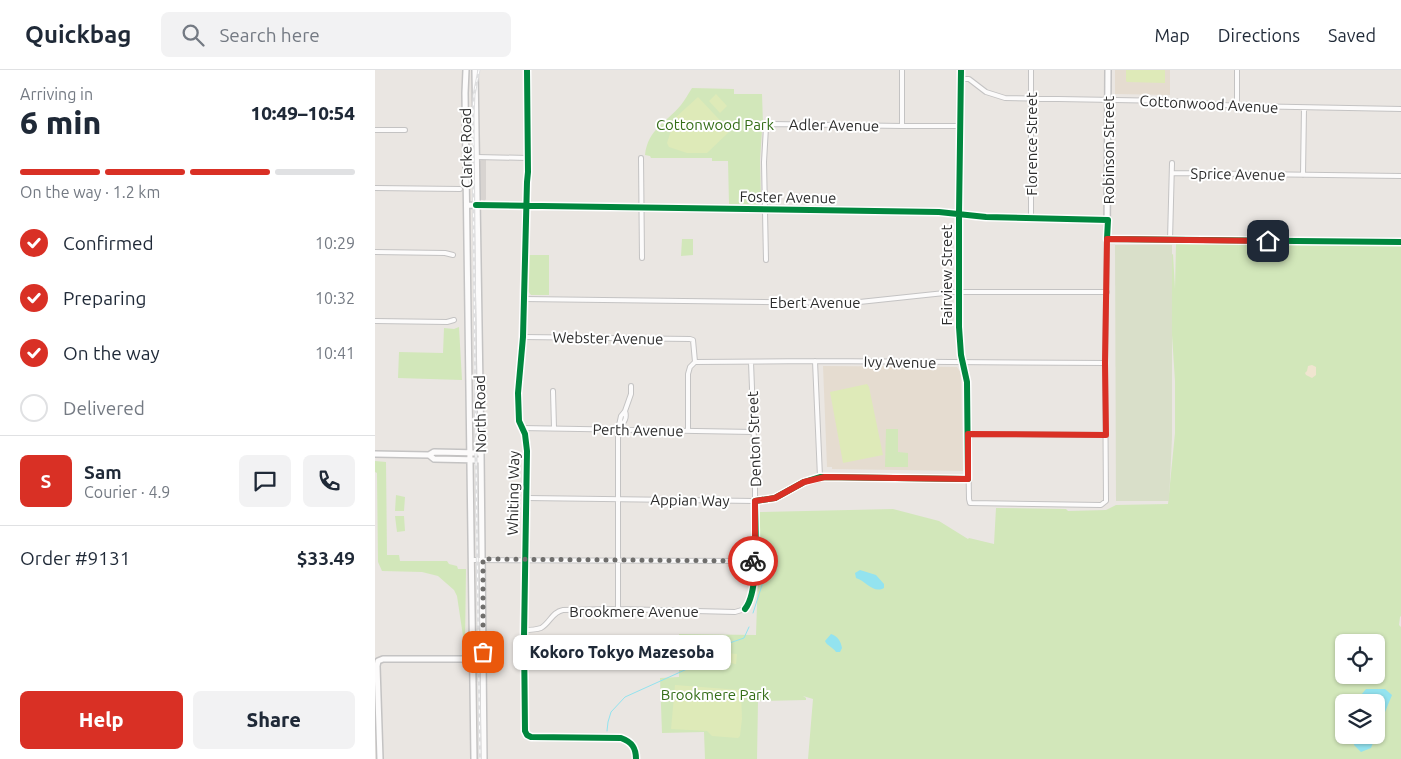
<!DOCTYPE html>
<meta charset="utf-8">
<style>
body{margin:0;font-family:Ubuntu,sans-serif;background:#f2f2f3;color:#1f2937;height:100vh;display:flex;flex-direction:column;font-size:19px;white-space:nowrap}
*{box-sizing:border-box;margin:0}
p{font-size:16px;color:#747a83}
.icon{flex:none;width:28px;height:28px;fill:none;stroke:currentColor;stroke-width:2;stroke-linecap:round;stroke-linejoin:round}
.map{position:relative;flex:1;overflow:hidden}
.details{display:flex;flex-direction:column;background:#fff;width:375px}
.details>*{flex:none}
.fabs{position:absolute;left:960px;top:564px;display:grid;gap:10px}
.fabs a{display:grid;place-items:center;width:50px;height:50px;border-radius:8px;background:#fff;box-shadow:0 1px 4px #0004;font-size:25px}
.pin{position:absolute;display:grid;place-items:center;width:42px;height:42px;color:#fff;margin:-21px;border-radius:10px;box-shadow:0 2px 8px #0006}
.courier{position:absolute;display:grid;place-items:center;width:50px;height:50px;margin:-25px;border:4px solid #d93025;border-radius:50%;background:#fff;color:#222;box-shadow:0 1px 6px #0007}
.bubble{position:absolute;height:35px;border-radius:8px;background:#fff;box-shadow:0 1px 4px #0004;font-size:16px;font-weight:800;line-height:35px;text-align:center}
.overview em{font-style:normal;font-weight:800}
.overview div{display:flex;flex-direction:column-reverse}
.overview{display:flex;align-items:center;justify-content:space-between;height:85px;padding:0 20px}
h1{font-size:32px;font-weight:800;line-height:38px}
.bar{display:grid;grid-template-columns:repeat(4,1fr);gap:8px 5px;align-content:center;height:60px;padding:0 20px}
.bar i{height:6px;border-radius:4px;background:#e0e1e3}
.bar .selected{background:#d93025}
.bar p{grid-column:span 4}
.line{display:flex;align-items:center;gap:12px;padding:0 20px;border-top:1px solid #e0e1e3}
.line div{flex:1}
.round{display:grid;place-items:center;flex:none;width:52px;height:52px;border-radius:8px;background:#f2f2f3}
ol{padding:0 20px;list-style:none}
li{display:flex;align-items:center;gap:15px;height:55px}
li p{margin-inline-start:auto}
li .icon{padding:5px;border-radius:50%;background:#d93025;color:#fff;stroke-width:4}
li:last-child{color:#747a83}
li i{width:28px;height:28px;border:2px solid #e0e1e3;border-radius:50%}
.button{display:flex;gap:10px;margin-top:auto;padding:10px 20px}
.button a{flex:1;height:58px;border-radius:8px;background:#d93025;color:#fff;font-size:20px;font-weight:800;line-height:58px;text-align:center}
.button a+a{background:#f2f2f3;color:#1f2937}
header{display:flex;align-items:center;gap:30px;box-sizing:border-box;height:70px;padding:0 25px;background:#fff;border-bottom:1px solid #e0e1e3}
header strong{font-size:24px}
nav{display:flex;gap:28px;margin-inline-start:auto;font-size:18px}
.search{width:350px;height:45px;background:#f2f2f3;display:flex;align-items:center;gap:12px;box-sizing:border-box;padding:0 18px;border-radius:8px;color:#747a83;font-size:19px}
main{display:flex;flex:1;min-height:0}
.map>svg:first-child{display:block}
.education{fill:#e5dcd0}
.green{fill:#d2e7ba;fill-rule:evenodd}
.sand{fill:#f0e5d0}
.cemetery{fill:#d9dfc9}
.pitch{fill:#deeab8}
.plaza{fill:#d8d4d1}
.water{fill:#93e3ef}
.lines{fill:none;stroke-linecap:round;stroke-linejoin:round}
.stream{stroke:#93e3ef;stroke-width:1}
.street-casing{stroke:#c4c3c3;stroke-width:6}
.secondary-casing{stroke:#c4c3c3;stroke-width:8}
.street{stroke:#fcfbfb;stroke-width:4}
.secondary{stroke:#fcfbfb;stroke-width:5}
.rail-casing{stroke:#dededf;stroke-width:3}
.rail{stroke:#fff;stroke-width:1;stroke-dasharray:4;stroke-linecap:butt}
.cycleway-casing{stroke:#fff;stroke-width:9}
.cycleway{stroke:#00873e;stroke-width:6}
.done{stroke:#6f6e6c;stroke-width:5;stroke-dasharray:0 9}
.route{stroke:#d93025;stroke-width:6}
.labels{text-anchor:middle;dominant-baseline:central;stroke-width:4;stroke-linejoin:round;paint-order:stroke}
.street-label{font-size:15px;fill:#2d2d2d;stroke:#fff}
.park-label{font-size:15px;fill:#356e18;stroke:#fff}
</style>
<header>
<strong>Quickbag</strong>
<div class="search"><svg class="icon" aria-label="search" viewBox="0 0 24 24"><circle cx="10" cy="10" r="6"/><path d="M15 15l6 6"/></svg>Search here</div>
<nav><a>Map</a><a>Directions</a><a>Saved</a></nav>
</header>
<main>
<section class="details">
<div class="overview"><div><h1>6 min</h1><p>Arriving in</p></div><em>10:49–10:54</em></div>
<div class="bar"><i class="selected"></i><i class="selected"></i><i class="selected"></i><i></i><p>On the way · 1.2 km</p></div>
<ol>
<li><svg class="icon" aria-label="check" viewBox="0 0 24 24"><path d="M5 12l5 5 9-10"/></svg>Confirmed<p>10:29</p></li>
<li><svg class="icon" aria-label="check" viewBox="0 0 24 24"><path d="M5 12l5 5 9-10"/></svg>Preparing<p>10:32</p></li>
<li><svg class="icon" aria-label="check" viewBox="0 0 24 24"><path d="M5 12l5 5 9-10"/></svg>On the way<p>10:41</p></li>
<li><i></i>Delivered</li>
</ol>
<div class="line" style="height:90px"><b class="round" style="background:#d93025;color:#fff">S</b><div><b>Sam</b><p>Courier · 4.9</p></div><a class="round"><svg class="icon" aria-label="chat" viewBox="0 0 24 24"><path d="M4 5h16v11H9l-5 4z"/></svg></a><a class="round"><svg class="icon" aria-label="phone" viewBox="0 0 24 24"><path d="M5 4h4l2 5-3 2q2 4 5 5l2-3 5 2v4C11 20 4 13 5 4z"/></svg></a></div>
<div class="line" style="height:65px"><div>Order #9131</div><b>$33.49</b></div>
<div class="button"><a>Help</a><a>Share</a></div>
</section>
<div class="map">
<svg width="1026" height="689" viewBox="0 0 1026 689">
<rect width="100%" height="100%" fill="#eae6e2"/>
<path class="education" d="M740 0H795V25L740 24Z
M448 296 582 297 586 303 588 401 457 399V397H452Z"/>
<path class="green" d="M317 18 359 19V24H387L388 54 389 55 387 60 385 90 386 131 384 135 354 134 353 91H337V88H276L275 86 270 85C273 59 291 53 306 35 310 30 313 24 317 18Z
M307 169H318V185L306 186Z
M801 174 1026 176V546L1025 547 1024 555 1026 557V689H433L438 629 428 626 431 628V630L383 631 382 689H330L329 662 287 663 285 608 304 607V564L381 565 385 442 518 439 564 451 593 469 594 468 619 474 621 438 691 439 693 441 731 440 741 435 793 434 800 363V311L792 188 798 184 800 219ZM969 572H1001V605H969ZM969 632H1001V665H969Z
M154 185H174V225H156L153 221Z
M84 257 87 310 23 308 24 282 68 283 69 258 79 259Z
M511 359H523V382L533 383V397H510Z
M0 391 11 392 12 485H24L25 491H72L74 494 82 496 83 499H91L90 572 88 566 82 526 79 520 63 506 47 502 7 501 3 492 2 403 0 402Z
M21 425 30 427 29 441H20Z
M20 446H29L30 461 22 462Z"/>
<path class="sand" d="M937 295 941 297V305L937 308 931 305 930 303 932 301 933 296Z"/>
<path class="cemetery" d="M740 175H797V367L794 431H741Z"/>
<path class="pitch" d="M751 0H790V13L752 12 751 11Z
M341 24 352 36 345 43 334 31Z
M323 27 355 61 332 83H312L294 77 292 73 300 48Z
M492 314 494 317 508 385 468 393 455 322Z
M350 583 362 584 361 594 349 592Z
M300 615 365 620 366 621 367 649 365 666 363 668 337 666 332 661 296 659Z"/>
<path class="plaza" d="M111 89V129L110 131 104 129 103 120 105 118V91L106 90Z"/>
<path class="water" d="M485 500 501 505 509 514V518C498 524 491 511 481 508L480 503Z
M456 564C463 566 466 572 467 578L465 582H461C458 577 452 576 450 571Z
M991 619H1010L1017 625 1001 664V632H985L986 625Z
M980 665H1001L996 678 986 682 979 675Z"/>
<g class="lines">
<path class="stream" d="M378 543 388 512
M232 661 233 652 236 642 250 627 312 599 340 578 369 568 374 557"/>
<defs>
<path id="street" d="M586 0 584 144V257L586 285 592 312 594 429 595 433 726 435 731 431 730 293 732 169
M586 9H594L611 22 630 28 796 31 862 36 1026 39
M862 36V0
M527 56H586
M0 60H30
M101 87 153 88
M266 88 267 188
M797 103 1026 106
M928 105 929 38
M0 118 85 119
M151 136 153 102 152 0
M656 148V0
M795 170 797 93
M0 182 70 183 78 185
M391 190 389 92 391 57 396 54 527 56V0
M148 229 475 233 579 222H732
M0 251 72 252 79 250
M148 267 315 269 318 270 320 292 315 297 313 304V361
M440 291 445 407
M320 292 440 291 730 293
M178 321 179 358
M244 356C250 353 252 347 250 341
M146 358 379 362
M593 364 731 365
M152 428 380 431 400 428 429 412 445 407 593 409
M97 490 380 491
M243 539V360L246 346 250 341 256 324V316
M149 560C155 560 160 560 166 558 175 553 177 542 188 540L243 539 360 542 370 539 376 529 380 505V397L376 292"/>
<path id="secondary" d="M91 0 90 23 99 689
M100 0 106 383 109 689
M733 0 732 169 1026 172
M92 135 564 142 611 147 733 150
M151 136 148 267 143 323 144 351 150 364 152 381 149 567 150 661 152 665 156 667 246 668C257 672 261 678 261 689
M0 384 54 385 59 382 106 383
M54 385 59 389 106 390
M5 689 2 596 3 591 8 589H97"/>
</defs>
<use href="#street" class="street-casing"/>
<use href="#secondary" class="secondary-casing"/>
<use href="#street" class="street"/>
<use href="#secondary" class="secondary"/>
<defs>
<path id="rail" d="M104 0 99 25 98 46C99 260 102 475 105 689"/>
</defs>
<use href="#rail" class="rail-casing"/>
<use href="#rail" class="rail"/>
<defs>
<path id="cycleway" d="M152 0 153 102 152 112 148 267 143 323 144 351 150 364 152 381 149 567 150 661 152 665 156 667 246 668C257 672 261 678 261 689
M101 135 564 142 611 147 733 150 732 169 1026 172
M370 539C385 521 380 456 380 431L400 428 429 412 445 407 593 409 592 312 586 285 584 257V144L586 0"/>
</defs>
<use href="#cycleway" class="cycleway-casing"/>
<use href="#cycleway" class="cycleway"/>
</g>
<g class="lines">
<path class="done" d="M108 582V489L378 491"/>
<path class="route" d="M378 491H380V431L400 428 429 412 450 407 593 409V364L731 365 730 293 732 169 893 171"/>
</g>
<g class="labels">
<g class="street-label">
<text transform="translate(834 34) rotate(3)">Cottonwood Avenue</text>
<text transform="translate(459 55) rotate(1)">Adler Avenue</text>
<text transform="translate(656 74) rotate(-90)">Florence Street</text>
<text transform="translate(91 78) rotate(-91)">Clarke Road</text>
<text transform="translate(733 80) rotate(-90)">Robinson Street</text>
<text transform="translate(863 104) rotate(1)">Sprice Avenue</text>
<text transform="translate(413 127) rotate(1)">Foster Avenue</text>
<text transform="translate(571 205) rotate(-90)">Fairview Street</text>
<text x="440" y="232">Ebert Avenue</text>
<text transform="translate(233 268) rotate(1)">Webster Avenue</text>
<text transform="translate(525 292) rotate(1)">Ivy Avenue</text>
<text transform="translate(105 344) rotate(-91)">North Road</text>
<text transform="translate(263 360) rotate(1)">Perth Avenue</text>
<text transform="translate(379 369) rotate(-92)">Denton Street</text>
<text transform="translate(138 423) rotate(-89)">Whiting Way</text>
<text transform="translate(315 430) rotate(1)">Appian Way</text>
<text x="259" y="541">Brookmere Avenue</text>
</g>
<g class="park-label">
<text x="340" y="54">Cottonwood Park</text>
<text x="340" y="624">Brookmere Park</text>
</g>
</g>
</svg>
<div class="fabs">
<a><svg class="icon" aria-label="locate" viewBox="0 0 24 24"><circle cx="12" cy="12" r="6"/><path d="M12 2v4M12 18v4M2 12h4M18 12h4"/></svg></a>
<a><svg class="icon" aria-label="layers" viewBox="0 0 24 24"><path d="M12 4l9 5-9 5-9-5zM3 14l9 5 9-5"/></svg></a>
</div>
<div class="pin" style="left:108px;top:582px;background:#ea580c"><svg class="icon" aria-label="bag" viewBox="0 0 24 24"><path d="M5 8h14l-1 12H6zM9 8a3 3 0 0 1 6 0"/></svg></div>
<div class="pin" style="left:893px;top:171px;background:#1f2937"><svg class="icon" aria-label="home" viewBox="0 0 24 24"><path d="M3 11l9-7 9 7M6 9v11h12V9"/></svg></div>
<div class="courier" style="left:378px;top:491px"><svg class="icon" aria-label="bike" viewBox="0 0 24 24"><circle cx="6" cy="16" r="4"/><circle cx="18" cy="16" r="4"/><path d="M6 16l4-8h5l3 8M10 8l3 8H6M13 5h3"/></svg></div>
<div class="bubble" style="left:138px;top:565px;width:218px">Kokoro Tokyo Mazesoba</div>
</div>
</main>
